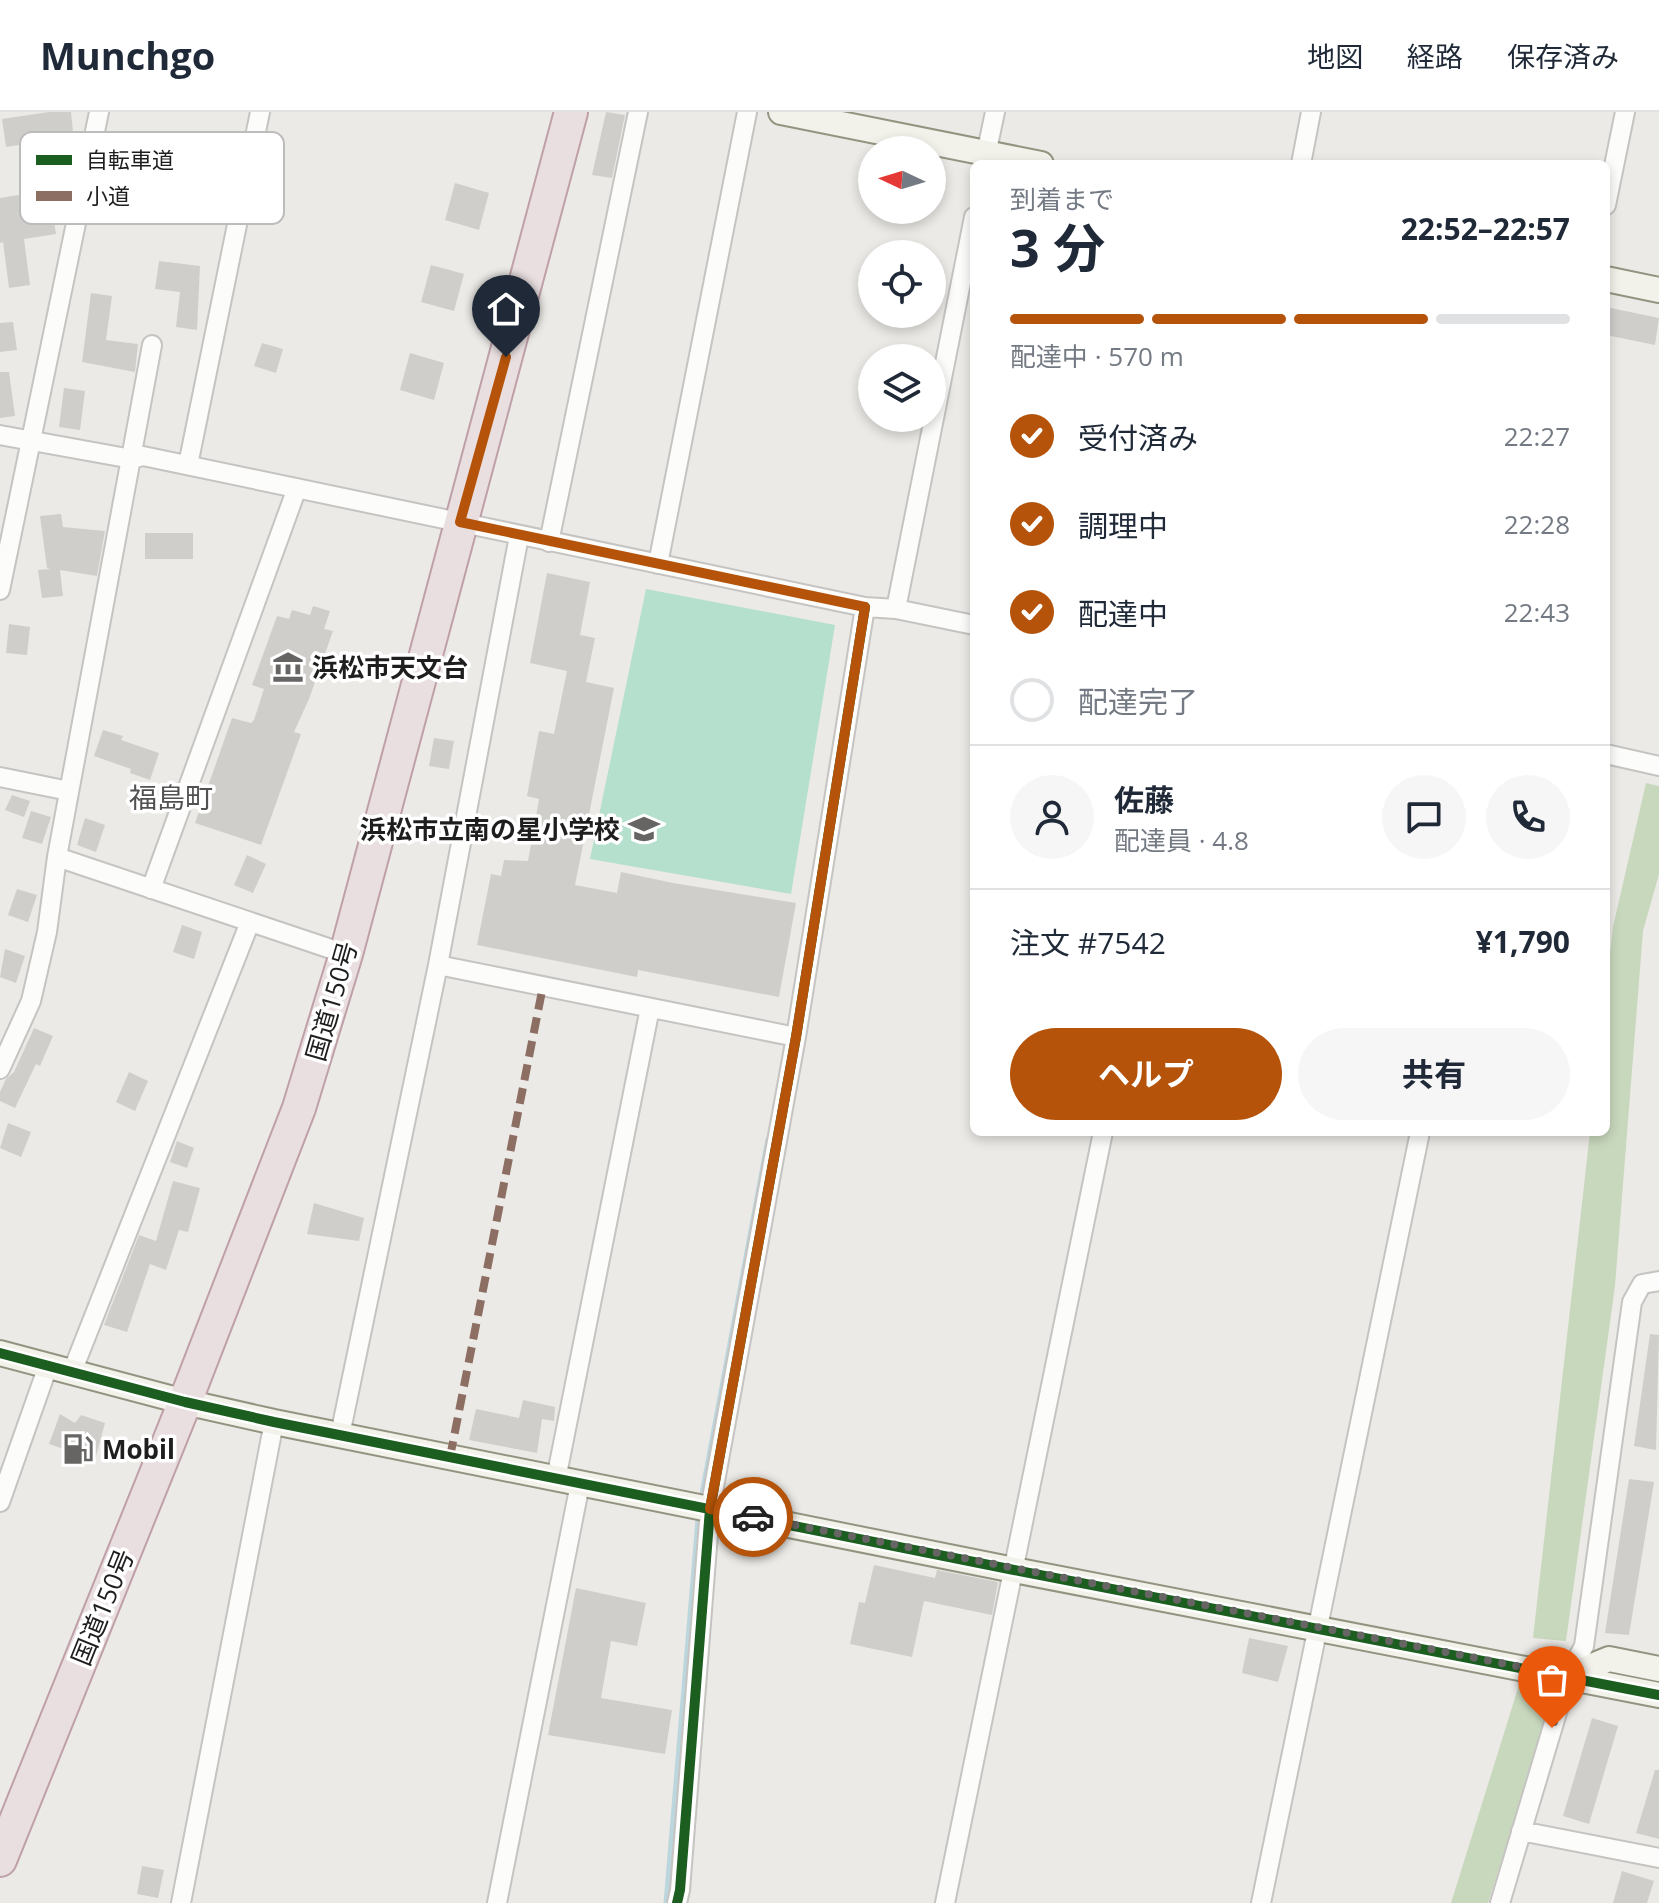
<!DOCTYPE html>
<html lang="ja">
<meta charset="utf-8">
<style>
body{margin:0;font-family:"Open Sans","Noto Sans JP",sans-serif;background:#f6f6f7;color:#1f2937;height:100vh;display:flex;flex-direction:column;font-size:30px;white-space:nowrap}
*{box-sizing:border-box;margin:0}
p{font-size:26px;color:#747a83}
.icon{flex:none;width:44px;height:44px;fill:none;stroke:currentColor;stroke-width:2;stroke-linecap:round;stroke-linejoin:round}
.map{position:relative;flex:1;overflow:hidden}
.sheet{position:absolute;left:970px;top:48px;width:640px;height:976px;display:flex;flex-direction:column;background:#fff;border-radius:12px;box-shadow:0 4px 12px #0003}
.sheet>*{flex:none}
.needle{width:52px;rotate:274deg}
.fabs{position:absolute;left:858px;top:24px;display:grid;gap:16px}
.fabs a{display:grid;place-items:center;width:88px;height:88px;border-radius:50%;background:#fff;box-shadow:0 4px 12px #0003;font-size:40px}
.pin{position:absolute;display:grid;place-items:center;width:68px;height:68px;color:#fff;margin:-82px -34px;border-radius:50% 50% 50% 0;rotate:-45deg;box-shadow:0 0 8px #0007}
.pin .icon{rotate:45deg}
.courier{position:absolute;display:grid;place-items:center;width:80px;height:80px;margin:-40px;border:6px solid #b45309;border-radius:50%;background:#fff;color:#222;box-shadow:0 2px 10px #0007}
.headline em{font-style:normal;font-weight:700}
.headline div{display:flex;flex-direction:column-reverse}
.headline{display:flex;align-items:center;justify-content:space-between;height:136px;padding:0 40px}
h1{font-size:52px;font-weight:700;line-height:60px}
.bar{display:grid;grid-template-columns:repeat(4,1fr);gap:12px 8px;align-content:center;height:96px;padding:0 40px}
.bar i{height:10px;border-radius:6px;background:#e0e1e3}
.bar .active{background:#b45309}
.bar p{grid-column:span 4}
.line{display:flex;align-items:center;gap:20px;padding:0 40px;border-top:2px solid #e0e1e3}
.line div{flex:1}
.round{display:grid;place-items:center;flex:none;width:84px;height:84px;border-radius:42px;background:#f6f6f7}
ol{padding:0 40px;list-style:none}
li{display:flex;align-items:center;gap:24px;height:88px}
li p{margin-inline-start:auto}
li .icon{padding:8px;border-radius:50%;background:#b45309;color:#fff;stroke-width:4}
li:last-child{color:#747a83}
li i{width:44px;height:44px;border:4px solid #e0e1e3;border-radius:50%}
.action{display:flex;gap:16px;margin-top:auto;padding:16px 40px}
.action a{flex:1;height:92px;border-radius:48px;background:#b45309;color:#fff;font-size:32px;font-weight:700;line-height:92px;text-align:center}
.action a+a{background:#f6f6f7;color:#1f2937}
header{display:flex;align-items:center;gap:48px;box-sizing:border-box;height:112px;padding:0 40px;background:#fff;border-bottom:2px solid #e0e1e3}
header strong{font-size:38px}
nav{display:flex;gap:44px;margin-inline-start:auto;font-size:28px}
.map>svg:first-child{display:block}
.forest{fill:#c8d8bd}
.pitch{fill:#b4e0cd}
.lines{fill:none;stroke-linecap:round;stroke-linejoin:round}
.stream{stroke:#bcd6dd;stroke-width:5}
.building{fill:#d0cecb}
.street-casing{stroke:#c5c4c2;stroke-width:22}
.secondary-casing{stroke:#939480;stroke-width:28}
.highway-casing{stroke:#bfa0a8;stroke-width:36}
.street{stroke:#fcfcfb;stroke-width:18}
.secondary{stroke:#f2f2ea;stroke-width:24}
.highway{stroke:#e9dfe0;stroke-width:32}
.quiet{stroke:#8d6e63;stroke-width:8;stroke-dasharray:16 8;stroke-linecap:butt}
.cycleway-casing{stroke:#fff;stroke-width:15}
.cycleway{stroke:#1b5e20;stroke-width:10}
.done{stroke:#666564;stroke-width:8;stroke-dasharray:0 14.4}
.route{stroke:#b45309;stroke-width:10}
.labels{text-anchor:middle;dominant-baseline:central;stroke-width:7;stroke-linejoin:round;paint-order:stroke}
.poi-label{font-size:26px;font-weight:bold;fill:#1e1e1e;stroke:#fff;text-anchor:start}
.street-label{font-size:26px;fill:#1e1e1e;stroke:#fff}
.neighbourhood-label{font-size:28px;fill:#515151;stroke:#fff}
.key{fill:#fff;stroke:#bcbcbc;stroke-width:2}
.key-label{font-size:22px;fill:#1e1e1e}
</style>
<header>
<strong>Munchgo</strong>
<nav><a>地図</a><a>経路</a><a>保存済み</a></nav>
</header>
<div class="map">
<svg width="1659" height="1791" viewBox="0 0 1659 1791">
<rect width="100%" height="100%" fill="#eceae6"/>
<path class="forest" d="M1646 671 1659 674V762L1643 819 1615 1174 1566 1529 1533 1526 1590 1020H1606V875L1613 815Z
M1519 1573 1553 1585 1488 1791H1451Z"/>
<path class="pitch" d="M646 477 835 513 791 782 590 747Z"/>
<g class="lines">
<path class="stream" d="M702 1382 768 1027
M666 1791 698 1408"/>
</g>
<path class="building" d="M49 0H71L73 20 25 25 26 32 6 35 2 7Z
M606 0 625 3 612 66 592 63Z
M455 71 489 81 479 118 445 108Z
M49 78 56 122 24 127 30 173 9 176 3 130 0 131V86Z
M159 149 200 154 197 218 176 215 180 180 155 177Z
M431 153 464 162 454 199 421 190Z
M91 181 112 184 106 228 138 232 135 260 82 250Z
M1606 195 1659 206 1655 233 1606 223Z
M13 210 17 238 0 240V211Z
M262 231 283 237 276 261 254 254Z
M410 241 444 251 434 288 400 278Z
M0 260H9L15 304 0 306Z
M64 276 85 279 80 318 59 315Z
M61 402 63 415 105 419 97 464 60 458 63 484 42 486 38 458 50 457 47 456 40 404Z
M145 421H193V447H145Z
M547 461 590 470 580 523 595 526 586 570 614 576 575 773 617 781 621 760 673 771 796 791 779 885 638 858 637 865 477 833 491 762 501 764 504 748 528 749 539 687 527 684 539 619 554 622 567 559 530 551Z
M313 494 330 499 324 517 333 519 309 587 294 620 301 622 261 733 195 711 232 606 251 611 254 608 264 577 252 573 277 504 289 507 292 498 310 503Z
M9 512 30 515 27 543 6 541Z
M103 618 123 624 121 628 159 641 150 668 130 661 131 657 94 644Z
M434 626 454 629 449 657 429 654Z
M12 683 30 689 24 705 5 698Z
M31 699 51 705 42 732 22 726Z
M85 706 105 713 96 740 77 733Z
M247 743 266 752 253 781 234 773Z
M17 777 37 783 28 810 8 803Z
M182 813 202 820 194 847 173 840Z
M5 837 25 844 16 871 0 865Z
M34 916 53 924 40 954 36 952 15 996 0 989V980L6 967 14 960Z
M129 960 148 969 135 999 116 990Z
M8 1011 31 1020 21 1045 0 1036Z
M177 1029 194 1036 187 1056 170 1050Z
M173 1069 200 1076 188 1120 179 1118 166 1158 150 1152 127 1220 104 1213 139 1123 156 1129Z
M314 1091 364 1106 359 1129 307 1122Z
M1650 1222 1659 1223 1656 1338 1634 1334Z
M523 1288 555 1295 554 1309 542 1307 537 1341 469 1328 476 1297 519 1306Z
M60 1302 75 1311 81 1303 105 1311 95 1348 49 1332Z
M1629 1367 1654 1370 1629 1523 1605 1521Z
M874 1453 935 1466 937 1458 998 1470 992 1503 924 1489 912 1545 850 1532 859 1490 865 1491Z
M576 1476 646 1491 637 1534 611 1529 601 1586 672 1598 665 1642 548 1623Z
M1249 1526 1288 1534 1278 1570 1242 1561Z
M1592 1606 1618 1614 1589 1712 1563 1704Z
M1655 1658H1659V1727L1636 1721Z
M142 1754 164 1758 158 1786 137 1782Z
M1622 1759 1654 1769 1647 1791H1613Z"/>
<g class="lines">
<defs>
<path id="street" d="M984 52 995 0
M1301 52 1311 0
M1606 93 1625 0
M0 323 132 347 143 344 865 495 896 497 974 513
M188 353 260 0
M549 430 638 0
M658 452 747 0
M0 478 99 0
M896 497 974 105
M1606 642 1659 654
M0 665 69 679
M57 745 346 842
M151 777 297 376
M438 853 796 925
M0 957 31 889 47 820 57 745 152 233
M72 1260 250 810
M340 1323 438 853 519 424
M556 1367 650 896
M0 1390 48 1254
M1521 1719 1659 1746
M181 1791 274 1310
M497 1791 580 1372
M677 1791 680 1778 710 1397 796 925 865 495
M945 1791 1103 1020
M1261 1791 1420 1020
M1500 1791 1568 1564 1584 1534 1632 1190 1642 1172 1659 1169"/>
<path id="secondary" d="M781 0 1041 52
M1606 167 1659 178
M0 1241 185 1290 274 1310 1014 1458 1659 1583
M1568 1564 1609 1547 1659 1557"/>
<path id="highway" d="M0 1748 185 1290 299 996 346 842 571 0"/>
</defs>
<use href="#street" class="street-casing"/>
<use href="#secondary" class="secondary-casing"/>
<use href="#highway" class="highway-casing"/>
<use href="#street" class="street"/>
<use href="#secondary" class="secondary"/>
<use href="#highway" class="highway"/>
<path class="quiet" d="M450 1345 543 874"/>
<defs>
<path id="cycleway" d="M0 1241 185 1290 274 1310 1014 1458 1659 1583
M677 1791 680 1778 710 1397 796 925 865 495"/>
</defs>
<use href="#cycleway" class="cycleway-casing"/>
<use href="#cycleway" class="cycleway"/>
</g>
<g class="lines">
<path class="done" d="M753 1405 1568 1564 1552 1616"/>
<path class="route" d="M506 245 460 410 865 495 796 925 710 1397 753 1405"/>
</g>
<defs>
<symbol id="museum-bare" viewBox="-9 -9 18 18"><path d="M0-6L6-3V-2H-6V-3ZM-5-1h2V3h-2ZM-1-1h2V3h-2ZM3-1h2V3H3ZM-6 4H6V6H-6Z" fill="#666564" stroke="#fff" stroke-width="2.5" paint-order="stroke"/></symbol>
<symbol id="school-bare" viewBox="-9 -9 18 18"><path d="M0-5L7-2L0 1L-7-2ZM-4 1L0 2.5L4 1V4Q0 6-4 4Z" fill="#666564" stroke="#fff" stroke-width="2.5" paint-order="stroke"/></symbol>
<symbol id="fuel-bare" viewBox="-9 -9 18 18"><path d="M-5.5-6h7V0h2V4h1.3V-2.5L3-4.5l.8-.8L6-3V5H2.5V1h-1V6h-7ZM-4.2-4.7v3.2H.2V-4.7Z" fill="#666564" stroke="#fff" stroke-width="2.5" paint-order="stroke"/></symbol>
</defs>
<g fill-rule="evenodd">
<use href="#museum-bare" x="266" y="533" width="44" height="44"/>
<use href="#school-bare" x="622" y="695" width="44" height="44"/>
<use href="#fuel-bare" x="56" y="1315" width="44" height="44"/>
</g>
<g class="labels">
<g class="poi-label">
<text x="312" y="555">浜松市天文台</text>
<text x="620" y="717" text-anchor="end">浜松市立南の星小学校</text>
<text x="102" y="1337">Mobil</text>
</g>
<g class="street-label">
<text transform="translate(331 889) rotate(-74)">国道150号</text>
<text transform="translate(102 1495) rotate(-68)">国道150号</text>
</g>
<g class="neighbourhood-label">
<text x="171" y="685">福島町</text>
</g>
</g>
<rect x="20" y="20" width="264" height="92" rx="12" class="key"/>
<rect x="36" y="43" width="36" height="10" fill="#1b5e20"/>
<rect x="36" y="79" width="36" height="10" fill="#8d6e63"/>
<g class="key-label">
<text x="86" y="56">自転車道</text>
<text x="86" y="92">小道</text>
</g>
</svg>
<div class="fabs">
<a><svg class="needle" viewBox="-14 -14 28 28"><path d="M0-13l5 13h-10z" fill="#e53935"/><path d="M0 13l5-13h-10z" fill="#747a83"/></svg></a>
<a><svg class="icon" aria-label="locate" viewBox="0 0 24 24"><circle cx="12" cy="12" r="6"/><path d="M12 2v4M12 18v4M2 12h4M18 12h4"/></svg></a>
<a><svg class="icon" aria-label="layers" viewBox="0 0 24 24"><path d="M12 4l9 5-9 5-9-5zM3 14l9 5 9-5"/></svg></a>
</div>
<div class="pin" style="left:1552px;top:1616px;background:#ea580c"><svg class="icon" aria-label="bag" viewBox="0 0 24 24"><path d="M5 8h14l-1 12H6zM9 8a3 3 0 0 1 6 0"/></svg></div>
<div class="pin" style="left:506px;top:245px;background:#1f2937"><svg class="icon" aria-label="home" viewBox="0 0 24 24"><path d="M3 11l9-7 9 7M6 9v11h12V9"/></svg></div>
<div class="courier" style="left:753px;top:1405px"><svg class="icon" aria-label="car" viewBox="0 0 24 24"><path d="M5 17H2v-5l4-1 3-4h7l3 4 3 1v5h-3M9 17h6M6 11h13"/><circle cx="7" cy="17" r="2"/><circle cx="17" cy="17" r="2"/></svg></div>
<section class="sheet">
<div class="headline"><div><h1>3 分</h1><p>到着まで</p></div><em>22:52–22:57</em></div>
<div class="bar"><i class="active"></i><i class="active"></i><i class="active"></i><i></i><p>配達中 · 570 m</p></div>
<ol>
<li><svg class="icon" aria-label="check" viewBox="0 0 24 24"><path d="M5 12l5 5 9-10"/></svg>受付済み<p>22:27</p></li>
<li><svg class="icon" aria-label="check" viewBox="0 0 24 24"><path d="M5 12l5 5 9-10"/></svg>調理中<p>22:28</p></li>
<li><svg class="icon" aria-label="check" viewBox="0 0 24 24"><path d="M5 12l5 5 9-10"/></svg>配達中<p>22:43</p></li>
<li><i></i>配達完了</li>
</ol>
<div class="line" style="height:144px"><a class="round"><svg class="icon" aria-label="person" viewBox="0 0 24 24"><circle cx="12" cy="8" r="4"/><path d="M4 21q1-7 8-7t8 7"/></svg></a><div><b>佐藤</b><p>配達員 · 4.8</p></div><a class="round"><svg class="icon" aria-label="chat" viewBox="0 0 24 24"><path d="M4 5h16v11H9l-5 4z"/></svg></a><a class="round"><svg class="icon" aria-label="phone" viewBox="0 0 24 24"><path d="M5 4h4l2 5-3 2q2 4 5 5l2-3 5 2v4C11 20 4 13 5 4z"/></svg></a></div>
<div class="line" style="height:104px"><div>注文 #7542</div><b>¥1,790</b></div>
<div class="action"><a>ヘルプ</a><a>共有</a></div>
</section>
</div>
